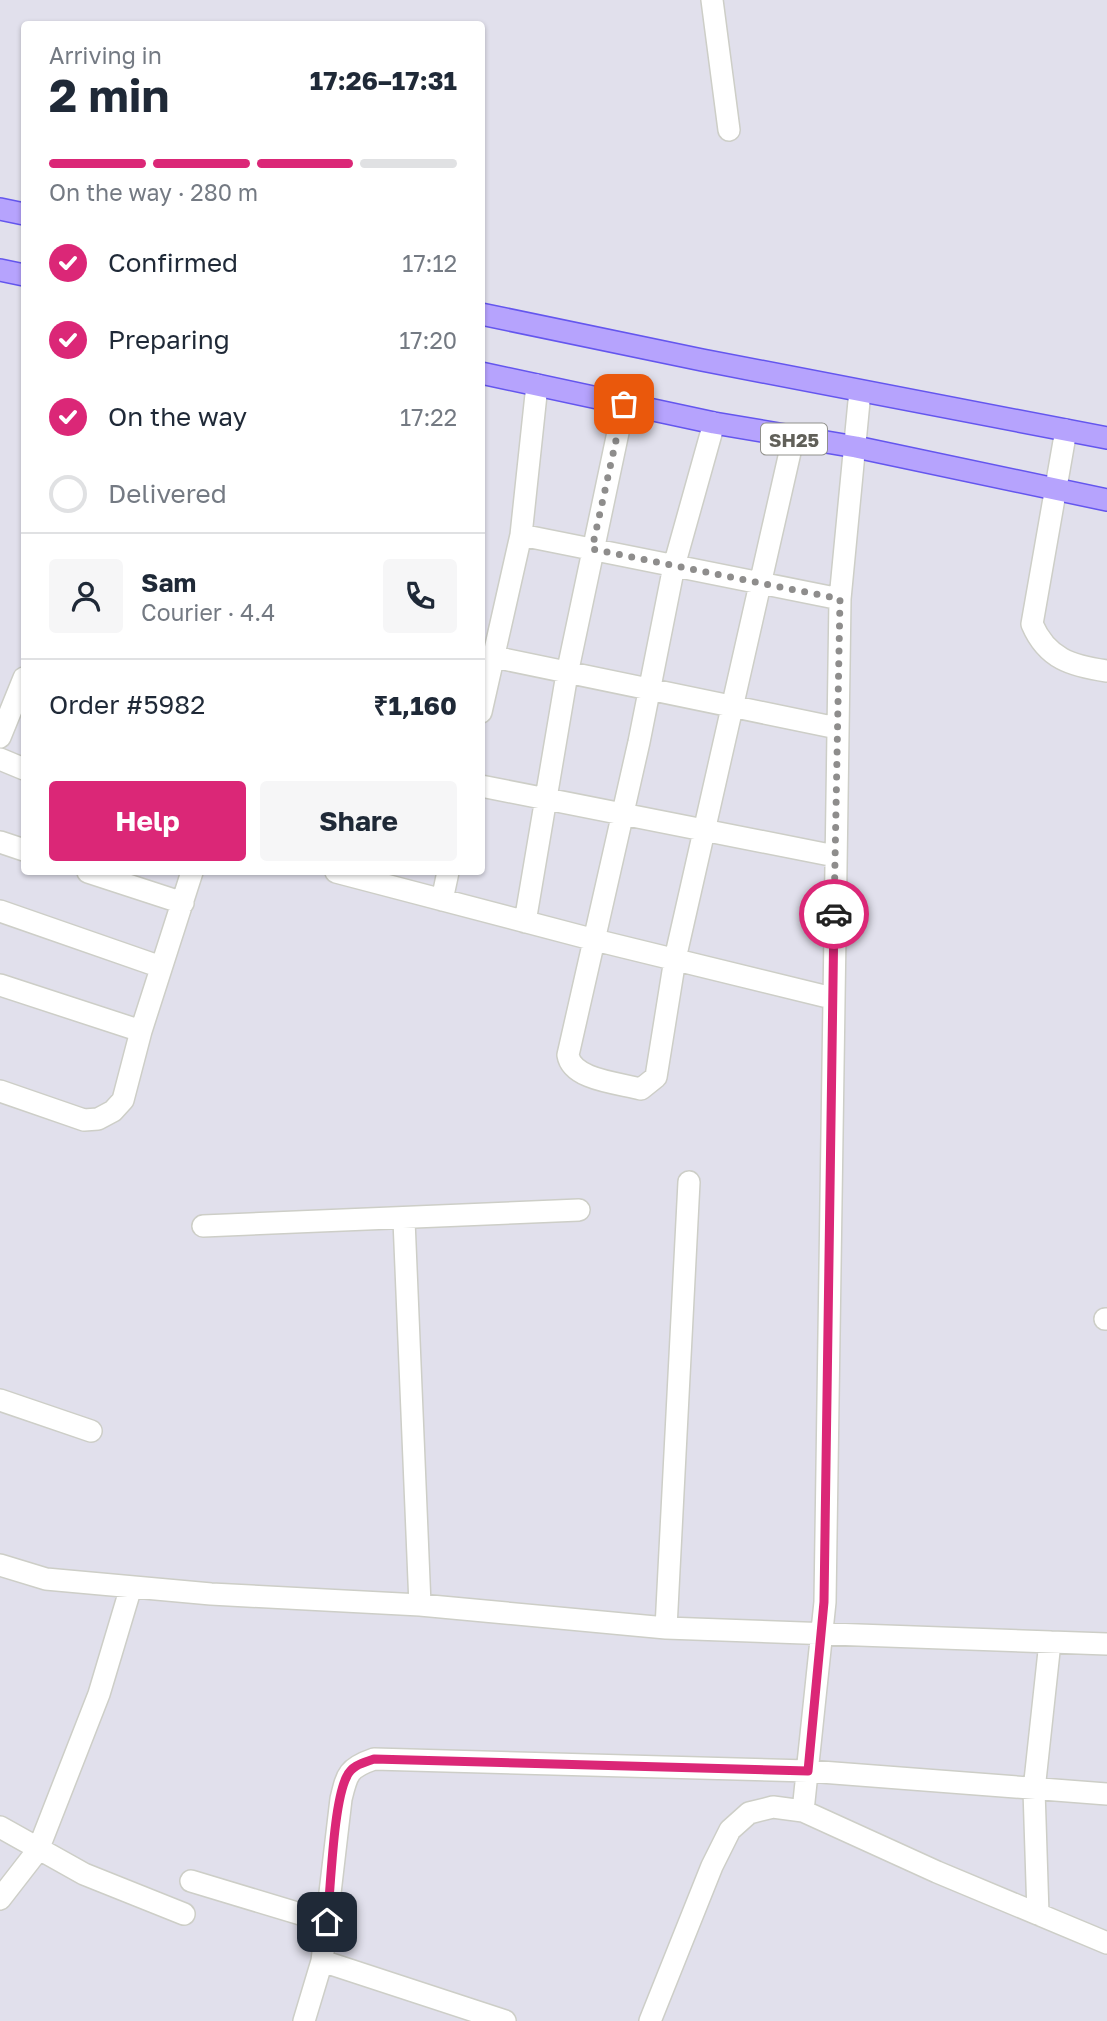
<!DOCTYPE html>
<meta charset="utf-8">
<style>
body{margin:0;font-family:"Golos Text",sans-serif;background:#f6f6f7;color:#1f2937;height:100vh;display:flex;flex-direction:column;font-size:26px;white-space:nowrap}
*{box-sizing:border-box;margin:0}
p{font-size:23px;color:#747a83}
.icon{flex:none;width:38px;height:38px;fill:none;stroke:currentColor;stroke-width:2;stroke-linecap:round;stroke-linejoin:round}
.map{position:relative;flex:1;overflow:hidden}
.details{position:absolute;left:21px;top:21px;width:464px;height:854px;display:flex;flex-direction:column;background:#fff;border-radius:7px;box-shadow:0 2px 5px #0004}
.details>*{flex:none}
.pin{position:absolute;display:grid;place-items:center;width:60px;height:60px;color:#fff;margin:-30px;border-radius:14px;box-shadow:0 4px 10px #0006}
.courier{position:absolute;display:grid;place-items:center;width:70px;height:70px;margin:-35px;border:5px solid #db2777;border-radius:50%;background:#fff;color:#222;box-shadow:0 2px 9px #0007}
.headline em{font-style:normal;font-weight:700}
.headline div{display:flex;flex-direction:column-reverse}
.headline{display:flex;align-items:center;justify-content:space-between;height:119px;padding:0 28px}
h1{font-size:46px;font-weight:700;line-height:52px}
.bar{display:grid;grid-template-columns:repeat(4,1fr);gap:10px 7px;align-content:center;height:84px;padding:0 28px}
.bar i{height:9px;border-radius:5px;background:#e0e1e3}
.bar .current{background:#db2777}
.bar p{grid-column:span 4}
.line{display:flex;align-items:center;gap:18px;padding:0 28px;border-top:2px solid #e0e1e3}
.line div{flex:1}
.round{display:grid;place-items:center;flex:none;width:74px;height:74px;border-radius:7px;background:#f6f6f7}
ol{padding:0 28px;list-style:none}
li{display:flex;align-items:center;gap:21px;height:77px}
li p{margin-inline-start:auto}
li .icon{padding:7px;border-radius:50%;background:#db2777;color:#fff;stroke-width:4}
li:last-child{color:#747a83}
li i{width:38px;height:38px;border:4px solid #e0e1e3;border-radius:50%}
.button{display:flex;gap:14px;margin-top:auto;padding:14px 28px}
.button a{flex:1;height:80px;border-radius:7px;background:#db2777;color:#fff;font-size:28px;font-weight:700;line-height:80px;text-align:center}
.button a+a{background:#f6f6f7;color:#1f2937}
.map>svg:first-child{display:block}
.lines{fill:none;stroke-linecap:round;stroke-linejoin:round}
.service-casing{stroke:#cdcec7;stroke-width:24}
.minor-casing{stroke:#cdcec7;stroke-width:24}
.primary-casing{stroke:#6456ee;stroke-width:24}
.service{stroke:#fff;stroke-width:21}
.minor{stroke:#fff;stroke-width:21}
.primary{stroke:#b6a3fd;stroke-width:21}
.done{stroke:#8e8d8c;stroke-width:7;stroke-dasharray:0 12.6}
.route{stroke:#db2777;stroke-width:9}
.labels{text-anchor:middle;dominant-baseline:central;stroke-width:7;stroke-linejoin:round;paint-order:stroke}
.shield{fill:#fff;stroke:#90908b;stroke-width:2}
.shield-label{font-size:19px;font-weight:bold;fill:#616059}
</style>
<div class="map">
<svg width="1107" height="2021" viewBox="0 0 1107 2021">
<rect width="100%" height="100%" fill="#e1e0ec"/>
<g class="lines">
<defs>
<path id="service" d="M1066 430 1032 624C1047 659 1072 666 1107 671
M1105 1319H1107"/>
<path id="minor" d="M712 0 729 130
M860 391 840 599 825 1602 803 1811 937 1872 1107 1943
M714 423 674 566 639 742 568 1055C572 1080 619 1083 641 1089L656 1077 675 959 793 439
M521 535 840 599
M494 657 837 728
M481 712 521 535 537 385
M0 737 24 678
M0 759 24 769
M481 786 835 856
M0 842 24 850
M88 872 183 903
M336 872 595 940 832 998
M442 900 448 872
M0 911 161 967
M525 922 567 674 624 404
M0 985 141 1031
M0 1091 84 1120 98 1119 113 1111 123 1100 141 1031 192 872
M404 1220 420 1605
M203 1226 579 1210
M0 1400 91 1431
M0 1565 46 1579 211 1594 420 1605 666 1628 1107 1644
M666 1628 689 1182
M0 1827 84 1874 184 1914
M191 1881 327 1922
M0 1899 38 1850 99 1694 131 1587
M1038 1914 1034 1790 1050 1642
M322 1961 505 2021
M304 2021 322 1961 341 1799C347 1774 348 1768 374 1759L808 1771 1107 1794
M650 2021 712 1866 730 1830 749 1813 773 1807 803 1811"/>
<path id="primary" d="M0 209 24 214
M0 270 24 275
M481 314 702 360 1107 438
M481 373 714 423 856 447 1107 500"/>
</defs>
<use href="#service" class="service-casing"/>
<use href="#minor" class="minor-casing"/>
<use href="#primary" class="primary-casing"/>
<use href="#service" class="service"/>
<use href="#minor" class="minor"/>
<use href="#primary" class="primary"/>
</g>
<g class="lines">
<path class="done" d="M624 404 592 549 840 599 834 914"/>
<path class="route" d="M327 1922C331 1888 333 1802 347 1776 352 1765 363 1763 374 1759L808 1771 824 1602 834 914"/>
</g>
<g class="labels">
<rect class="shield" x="761" y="423.5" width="66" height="31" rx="5"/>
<g class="shield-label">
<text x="794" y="439">SH25</text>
</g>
</g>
</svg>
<div class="pin" style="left:624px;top:404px;background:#ea580c"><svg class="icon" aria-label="bag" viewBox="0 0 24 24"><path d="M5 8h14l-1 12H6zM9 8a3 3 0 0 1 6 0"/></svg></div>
<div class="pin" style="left:327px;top:1922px;background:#1f2937"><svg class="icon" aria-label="home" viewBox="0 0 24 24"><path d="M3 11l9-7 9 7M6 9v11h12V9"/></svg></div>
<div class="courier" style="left:834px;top:914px"><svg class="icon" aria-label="car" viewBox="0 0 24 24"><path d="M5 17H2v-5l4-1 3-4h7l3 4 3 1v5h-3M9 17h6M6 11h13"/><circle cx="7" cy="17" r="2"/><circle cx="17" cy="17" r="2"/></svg></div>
<section class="details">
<div class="headline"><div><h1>2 min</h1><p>Arriving in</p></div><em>17:26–17:31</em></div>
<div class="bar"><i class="current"></i><i class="current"></i><i class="current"></i><i></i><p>On the way · 280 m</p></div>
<ol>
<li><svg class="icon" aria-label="check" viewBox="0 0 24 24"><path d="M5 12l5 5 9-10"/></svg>Confirmed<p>17:12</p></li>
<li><svg class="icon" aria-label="check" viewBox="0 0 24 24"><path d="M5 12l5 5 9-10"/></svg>Preparing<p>17:20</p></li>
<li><svg class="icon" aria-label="check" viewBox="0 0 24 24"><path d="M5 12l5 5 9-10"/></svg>On the way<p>17:22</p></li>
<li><i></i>Delivered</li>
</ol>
<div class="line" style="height:126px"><a class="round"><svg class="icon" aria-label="person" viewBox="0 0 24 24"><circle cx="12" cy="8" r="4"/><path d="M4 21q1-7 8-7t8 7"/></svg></a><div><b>Sam</b><p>Courier · 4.4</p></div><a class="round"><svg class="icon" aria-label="phone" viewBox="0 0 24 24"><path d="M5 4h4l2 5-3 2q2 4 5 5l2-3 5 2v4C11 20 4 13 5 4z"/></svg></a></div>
<div class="line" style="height:91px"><div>Order #5982</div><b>₹1,160</b></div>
<div class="button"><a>Help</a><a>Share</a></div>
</section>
</div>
